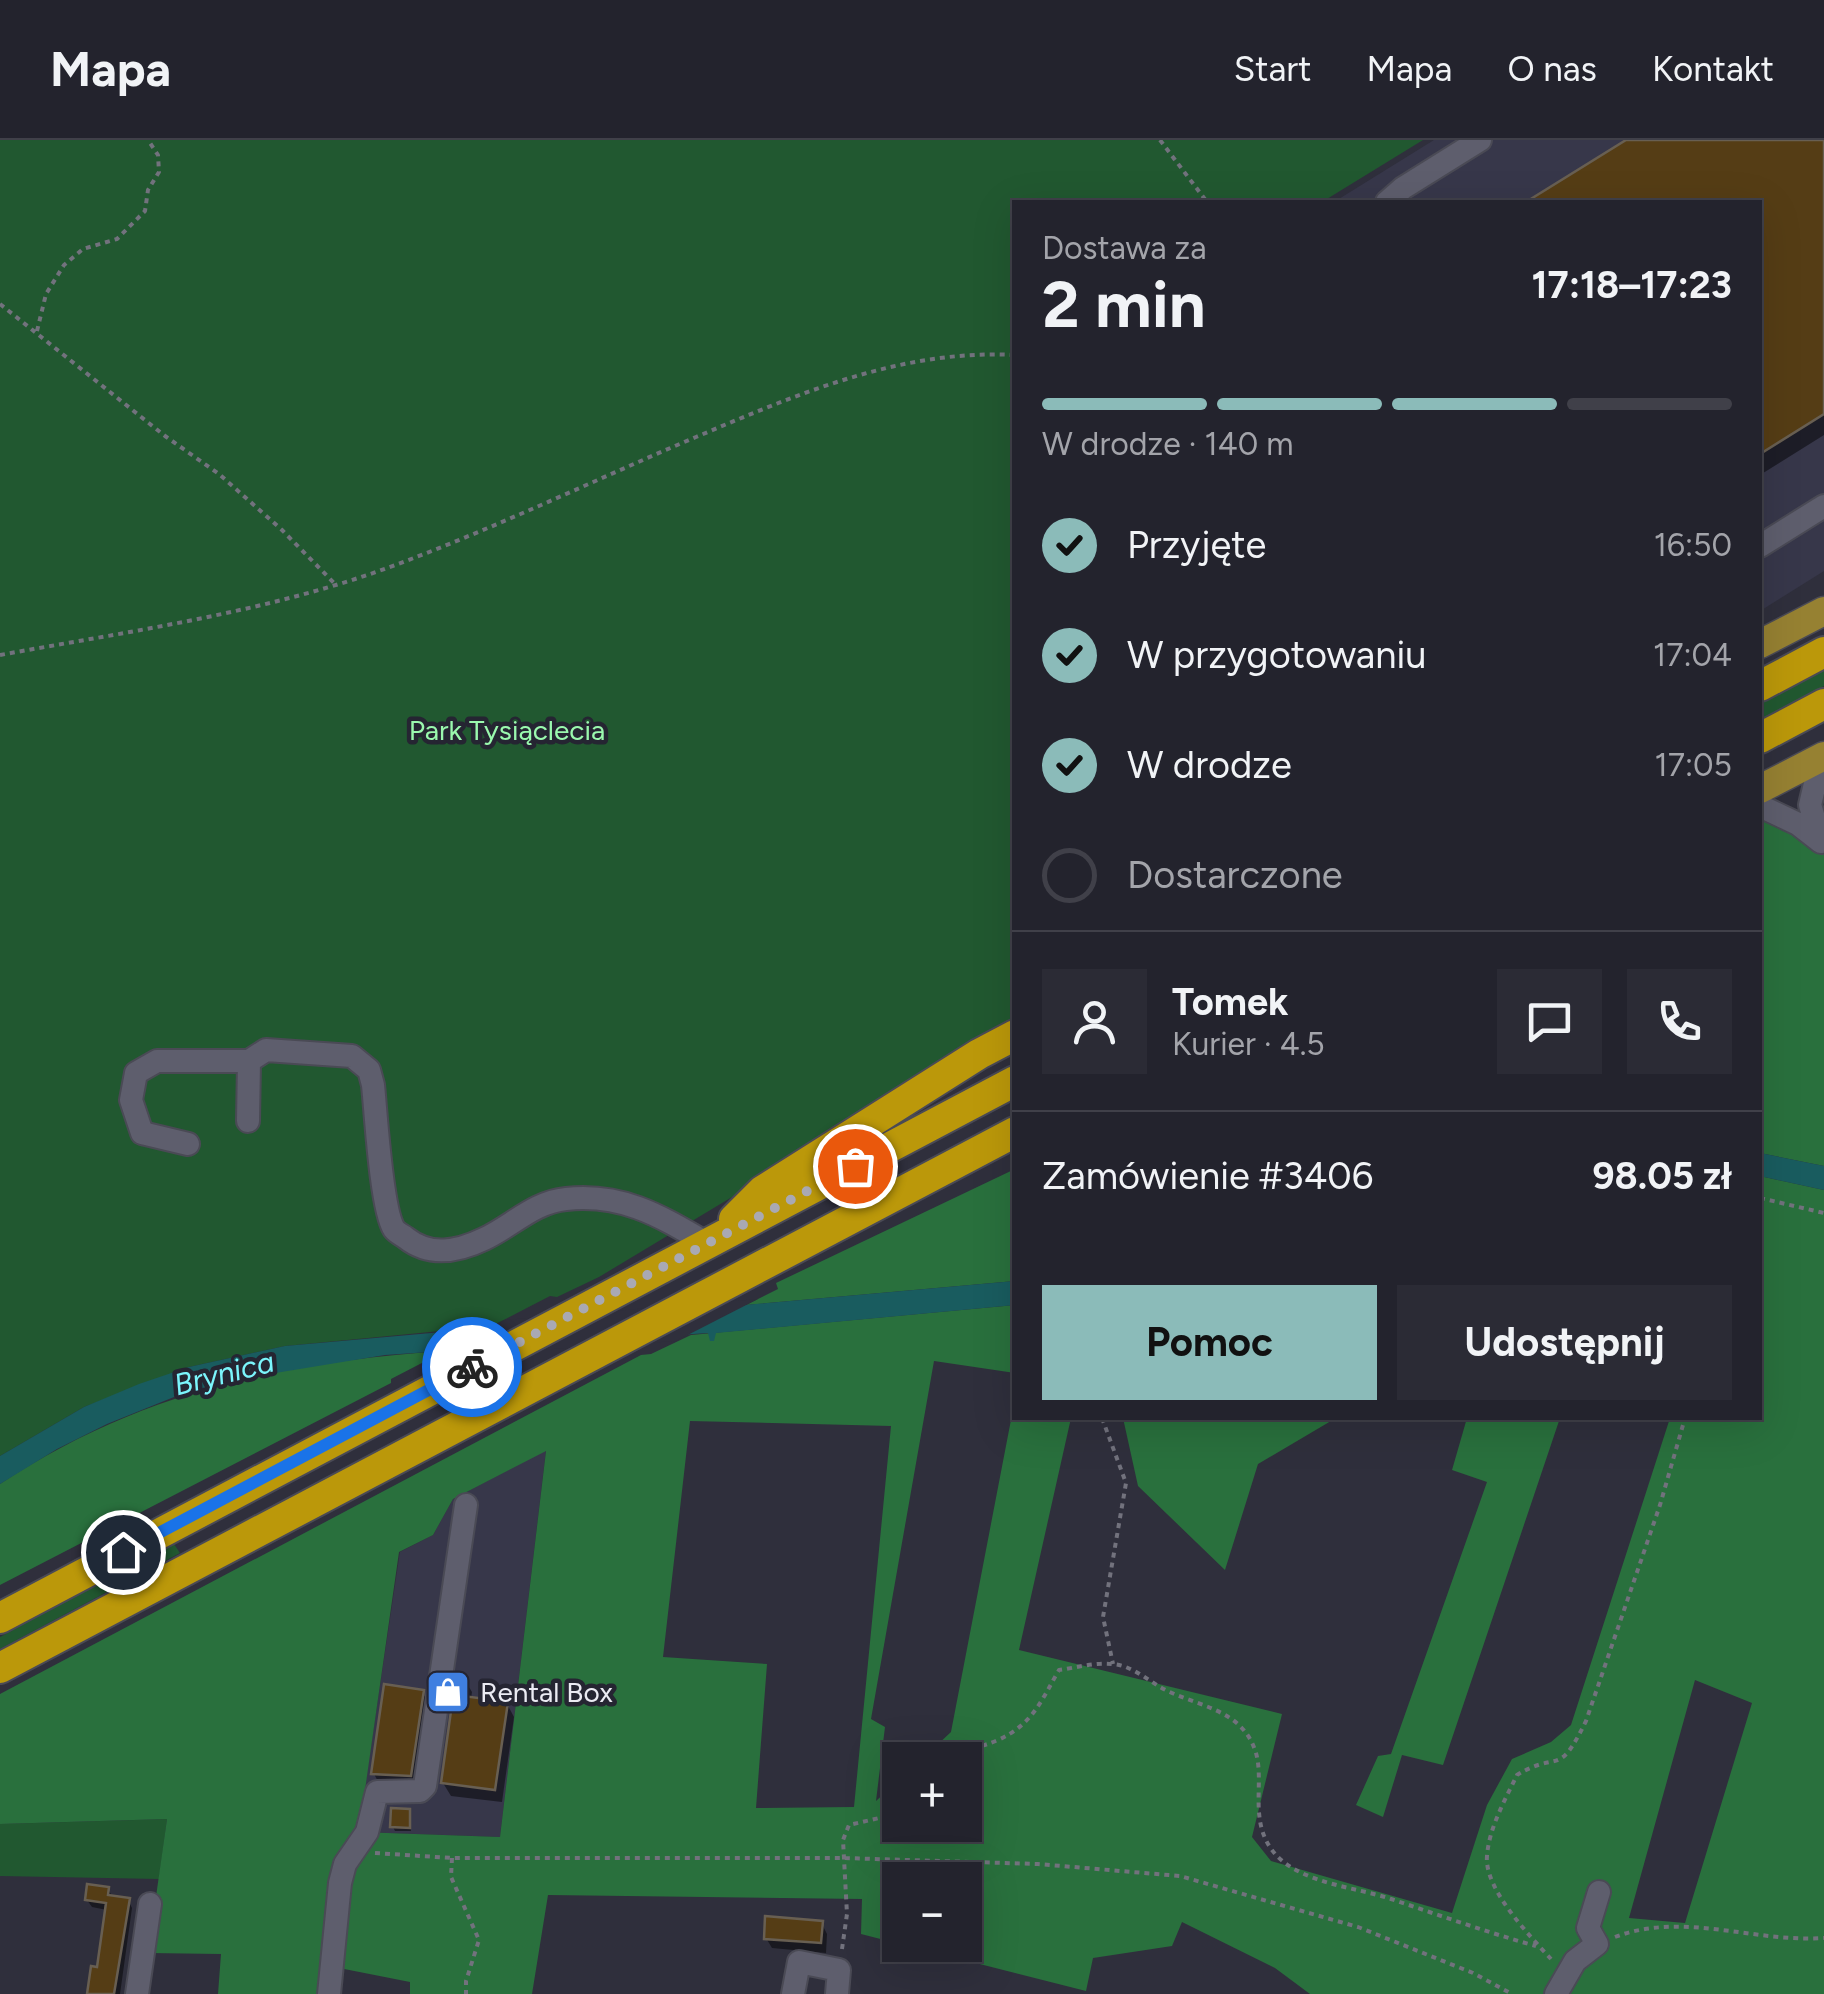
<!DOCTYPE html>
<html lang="pl">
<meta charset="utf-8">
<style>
body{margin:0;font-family:Figtree,sans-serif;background:#2b2b35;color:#f1f3f6;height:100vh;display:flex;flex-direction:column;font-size:38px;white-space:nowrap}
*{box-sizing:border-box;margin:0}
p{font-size:32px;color:#a3a4aa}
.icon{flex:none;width:55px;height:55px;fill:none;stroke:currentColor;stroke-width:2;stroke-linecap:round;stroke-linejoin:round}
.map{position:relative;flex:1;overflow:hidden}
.side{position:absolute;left:1012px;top:60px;width:750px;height:1220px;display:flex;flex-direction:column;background:#23232d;border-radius:0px;box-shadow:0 10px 40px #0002,0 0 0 2px #404049}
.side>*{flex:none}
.buttons{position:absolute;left:882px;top:1602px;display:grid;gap:20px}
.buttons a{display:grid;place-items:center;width:100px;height:100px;border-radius:0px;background:#23232d;box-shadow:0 10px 40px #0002,0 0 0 2px #404049;font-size:50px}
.pin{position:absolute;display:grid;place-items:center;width:85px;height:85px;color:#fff;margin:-42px;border:5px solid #fff;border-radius:50%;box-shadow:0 2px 10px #0007}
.courier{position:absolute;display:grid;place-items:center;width:100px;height:100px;margin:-50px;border:8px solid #1a73e8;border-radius:50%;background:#fff;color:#222;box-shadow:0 2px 12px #0007}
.headline em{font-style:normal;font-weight:700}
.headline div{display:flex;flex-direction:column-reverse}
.headline{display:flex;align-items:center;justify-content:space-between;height:170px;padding:0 30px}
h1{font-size:65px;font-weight:700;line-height:75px}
.bar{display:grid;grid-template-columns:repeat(4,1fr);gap:15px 10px;align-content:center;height:120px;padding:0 30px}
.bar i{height:12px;border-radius:8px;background:#404049}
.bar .active{background:#8bbbb9}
.bar p{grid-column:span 4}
.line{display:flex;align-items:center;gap:25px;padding:0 30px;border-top:2px solid #404049}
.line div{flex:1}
.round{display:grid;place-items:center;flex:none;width:105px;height:105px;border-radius:0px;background:#2b2b35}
ol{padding:0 30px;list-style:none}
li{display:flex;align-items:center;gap:30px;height:110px}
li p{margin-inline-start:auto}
li .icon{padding:10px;border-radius:50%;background:#8bbbb9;color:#111;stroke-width:4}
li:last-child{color:#a3a4aa}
li i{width:55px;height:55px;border:5px solid #404049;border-radius:50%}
.primary-button{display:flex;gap:20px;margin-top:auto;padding:20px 30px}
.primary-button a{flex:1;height:115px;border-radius:0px;background:#8bbbb9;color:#111;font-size:40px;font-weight:700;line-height:115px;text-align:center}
.primary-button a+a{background:#2b2b35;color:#f1f3f6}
header{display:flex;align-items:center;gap:60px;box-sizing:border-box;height:140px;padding:0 50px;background:#23232d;border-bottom:2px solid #404049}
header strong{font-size:48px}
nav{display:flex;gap:55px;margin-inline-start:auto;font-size:35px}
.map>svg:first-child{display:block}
.built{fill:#37374a}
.green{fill:#215830}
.forest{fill:#29703d;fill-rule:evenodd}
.water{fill:#195c5f}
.pier{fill:#2f2f3c}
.shadow{fill:#0007}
.building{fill:#553d15;stroke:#685f52;stroke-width:2.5}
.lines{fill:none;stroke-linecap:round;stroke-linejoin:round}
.minor-casing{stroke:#4a4a55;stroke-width:26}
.major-casing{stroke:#4a4a55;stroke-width:31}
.highway-casing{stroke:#4a4a55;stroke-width:34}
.path{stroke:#72727d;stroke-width:4;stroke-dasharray:5 5;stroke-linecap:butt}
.minor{stroke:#5e5e6d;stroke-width:22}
.major{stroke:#968132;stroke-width:28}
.highway{stroke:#bb980a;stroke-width:30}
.done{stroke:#a9a9b3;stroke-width:10;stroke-dasharray:0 18}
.route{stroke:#1a73e8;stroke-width:12}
.labels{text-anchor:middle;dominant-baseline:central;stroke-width:9;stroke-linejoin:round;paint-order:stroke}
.park-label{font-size:28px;fill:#9af9ae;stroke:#252532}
.poi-label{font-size:28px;fill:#ebebf3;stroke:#252532;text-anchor:start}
.water-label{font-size:30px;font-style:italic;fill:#7bf5fc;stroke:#252532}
</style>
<header>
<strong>Mapa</strong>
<nav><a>Start</a><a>Mapa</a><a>O nas</a><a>Kontakt</a></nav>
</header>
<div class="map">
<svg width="1824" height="1854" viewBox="0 0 1824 1854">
<rect width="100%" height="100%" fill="#2f2f3c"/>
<path class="built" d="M1434 0H1824V431L1760 471V62H1334Z
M546 1310 500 1697 358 1692 400 1412 433 1395 453 1359Z"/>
<path class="green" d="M0 0H1423L1322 62H1015V887L599 1137 557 1157 550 1156 492 1186 285 1206 189 1227 84 1267 0 1316Z
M1824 529V546L1760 580V563Z
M174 1404 180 1413 0 1509V1497Z
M167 1679 159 1739 0 1736V1684Z"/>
<path class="forest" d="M1760 678 1800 695 1824 714V1026L1760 1013Z
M1015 1029V1141L746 1165 778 1149 776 1143Z
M1760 1036 1824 1050V1854H1310L1275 1828 1182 1782 1172 1806 1093 1818 1086 1851 905 1805H965V1740H900V1804L861 1794 862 1759 548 1755 532 1854H410V1842L324 1825 321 1854H218L221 1814 148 1813 167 1679 0 1684V1554L641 1215 651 1214 691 1195 1015 1165V1233L934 1221 871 1579 885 1587 876 1661 900 1639V1685H965V1620H921L951 1592 1015 1259V1278H1071L1019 1510 1282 1574 1252 1697 1271 1721 1452 1773 1487 1665 1512 1619 1551 1602 1571 1585 1670 1278H1760ZM690 1281 891 1286 854 1667 756 1668 767 1524 663 1517ZM546 1311 500 1697 359 1692 399 1412 433 1395 453 1359ZM1695 1540 1752 1563 1685 1783 1629 1778Z
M445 1211 391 1239V1243L0 1445V1344C139 1252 281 1222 445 1211Z
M1123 1278H1336L1258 1324 1225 1430 1138 1346Z
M1467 1278H1560L1443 1625 1402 1615 1383 1677 1356 1665 1378 1616 1391 1614 1487 1342 1452 1330Z"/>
<path class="water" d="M1760 1013 1824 1026V1050L1760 1036Z
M1015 1141V1165L716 1193 714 1201H710L708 1193 385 1215 245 1238 179 1255 107 1284 57 1309 0 1344V1316L84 1267 139 1244 189 1227 285 1206Z"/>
<path class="pier" d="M758 1159 676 1201 434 1217 504 1180Z"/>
<path class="shadow" d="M1631 0H1824V295L1760 335V62H1530Z
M464 1539 472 1552 471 1559 507 1564 514 1577 502 1662 451 1656 443 1643Z
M422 1552 430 1565 418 1648 381 1647 374 1634Z
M409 1671 411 1691H395L393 1687Z
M108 1749 112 1756 128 1760 132 1768 120 1854H90L99 1830 107 1770 92 1767 87 1760Z
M822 1784 827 1794 826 1813 772 1808 766 1798Z"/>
<path class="building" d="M1626 0H1824V274L1760 314V62H1526Z
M456 1535 466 1537 463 1556 508 1562 495 1650 441 1643Z
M384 1544 424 1550 411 1636 371 1634Z
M391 1668 410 1669V1688L390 1687Z
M87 1744 109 1747 108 1755 130 1758 114 1854H87L91 1826 97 1827 106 1763 85 1760Z
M765 1776 823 1781 821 1803 764 1799Z"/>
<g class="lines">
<defs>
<path id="minor" d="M1387 62 1403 48 1480 0
M1760 406 1824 366
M1760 666 1798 684 1821 702
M1821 701 1810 665 1821 618
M248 981 249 921
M188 1004 142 993 131 960 136 933 157 921H249L266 910 352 916 369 930 373 945C376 973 381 1068 394 1089 397 1093 402 1095 406 1098 430 1117 457 1112 484 1099 512 1086 534 1062 566 1059 623 1053 660 1076 708 1104
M137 1854 150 1764
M329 1854 340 1743 345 1724 367 1692 377 1652 420 1651 425 1646 466 1365
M793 1854 799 1822 839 1830 837 1854
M1556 1854 1575 1821 1597 1804 1588 1788 1599 1752"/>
<path id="major" d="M1760 504 1824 471
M1760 649 1824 616"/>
<path id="highway" d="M1760 546 1824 512
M1760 598 1824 564
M734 1079 762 1051 979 914 1015 895
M0 1478 1015 941
M0 1528 1015 992"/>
</defs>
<use href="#minor" class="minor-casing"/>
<use href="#major" class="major-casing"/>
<use href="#highway" class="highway-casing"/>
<path class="path" d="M1160 0 1207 62
M0 164 165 296 219 334 282 390 336 445
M37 191 46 154 64 125 83 109 117 99 145 71 148 50 159 32 158 15 148 0
M0 515C126 492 255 474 376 432 485 393 590 342 696 297 798 254 901 209 1015 215
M1760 1058 1824 1073
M1102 1278 1126 1343 1103 1477 1113 1524
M956 1620C969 1608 982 1607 998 1600 1033 1584 1041 1561 1059 1530 1075 1528 1095 1522 1112 1524 1130 1525 1145 1538 1160 1547 1195 1567 1242 1567 1256 1613 1265 1645 1247 1684 1277 1716 1305 1744 1355 1747 1391 1759 1439 1775 1486 1792 1536 1806
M375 1713 452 1718H843L1038 1724 1180 1736 1358 1787 1473 1833 1512 1854
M452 1718 451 1737 479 1800 466 1841V1854
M1615 1797C1683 1771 1755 1803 1824 1798
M842 1809 847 1774 843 1700 849 1685 879 1678 900 1667
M1551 1819C1530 1796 1484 1749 1487 1716 1489 1688 1505 1660 1517 1635 1560 1609 1557 1640 1586 1581L1660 1365 1685 1278"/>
<use href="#minor" class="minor"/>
<use href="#major" class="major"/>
<use href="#highway" class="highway"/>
</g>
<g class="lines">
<path class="done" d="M472 1227 855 1026"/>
<path class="route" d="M123 1412 472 1227"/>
</g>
<defs>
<symbol id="shop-square" viewBox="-11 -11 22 22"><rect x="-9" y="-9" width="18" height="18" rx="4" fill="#3f7fe0" stroke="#252532"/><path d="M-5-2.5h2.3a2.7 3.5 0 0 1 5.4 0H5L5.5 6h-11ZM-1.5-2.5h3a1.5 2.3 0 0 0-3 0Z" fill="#fff"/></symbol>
</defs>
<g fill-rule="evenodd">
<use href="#shop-square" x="423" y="1527" width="50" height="50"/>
</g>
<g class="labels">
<g class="park-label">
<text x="507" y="590">Park Tysiąclecia</text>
</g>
<g class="poi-label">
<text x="480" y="1552">Rental Box</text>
</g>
<g class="water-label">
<text transform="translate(224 1233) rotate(-14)">Brynica</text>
</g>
</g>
</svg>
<div class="buttons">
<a>+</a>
<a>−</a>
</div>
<div class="pin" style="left:855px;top:1026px;background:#ea580c"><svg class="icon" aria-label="bag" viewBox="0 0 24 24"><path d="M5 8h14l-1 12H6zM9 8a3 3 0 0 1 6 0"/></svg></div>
<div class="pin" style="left:123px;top:1412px;background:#1f2937"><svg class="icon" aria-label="home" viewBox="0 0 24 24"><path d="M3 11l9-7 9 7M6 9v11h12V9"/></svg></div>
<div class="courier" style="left:472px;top:1227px"><svg class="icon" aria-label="bike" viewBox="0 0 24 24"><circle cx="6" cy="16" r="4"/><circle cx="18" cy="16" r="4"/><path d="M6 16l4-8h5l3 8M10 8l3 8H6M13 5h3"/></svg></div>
<section class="side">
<div class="headline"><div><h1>2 min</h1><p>Dostawa za</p></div><em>17:18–17:23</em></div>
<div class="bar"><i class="active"></i><i class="active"></i><i class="active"></i><i></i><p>W drodze · 140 m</p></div>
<ol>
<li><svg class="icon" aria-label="check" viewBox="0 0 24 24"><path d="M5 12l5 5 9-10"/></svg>Przyjęte<p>16:50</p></li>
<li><svg class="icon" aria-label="check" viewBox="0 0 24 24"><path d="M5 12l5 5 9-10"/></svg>W przygotowaniu<p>17:04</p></li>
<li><svg class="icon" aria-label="check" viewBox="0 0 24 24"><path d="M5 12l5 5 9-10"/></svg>W drodze<p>17:05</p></li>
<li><i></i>Dostarczone</li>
</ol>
<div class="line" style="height:180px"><a class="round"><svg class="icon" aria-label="person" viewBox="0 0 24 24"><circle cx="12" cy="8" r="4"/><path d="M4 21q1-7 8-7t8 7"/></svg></a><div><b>Tomek</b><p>Kurier · 4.5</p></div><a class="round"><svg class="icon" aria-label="chat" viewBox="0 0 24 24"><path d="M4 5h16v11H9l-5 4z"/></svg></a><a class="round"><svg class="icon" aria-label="phone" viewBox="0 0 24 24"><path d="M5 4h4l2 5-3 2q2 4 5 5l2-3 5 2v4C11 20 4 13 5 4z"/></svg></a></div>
<div class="line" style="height:130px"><div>Zamówienie #3406</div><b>98.05 zł</b></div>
<div class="primary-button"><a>Pomoc</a><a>Udostępnij</a></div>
</section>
</div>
